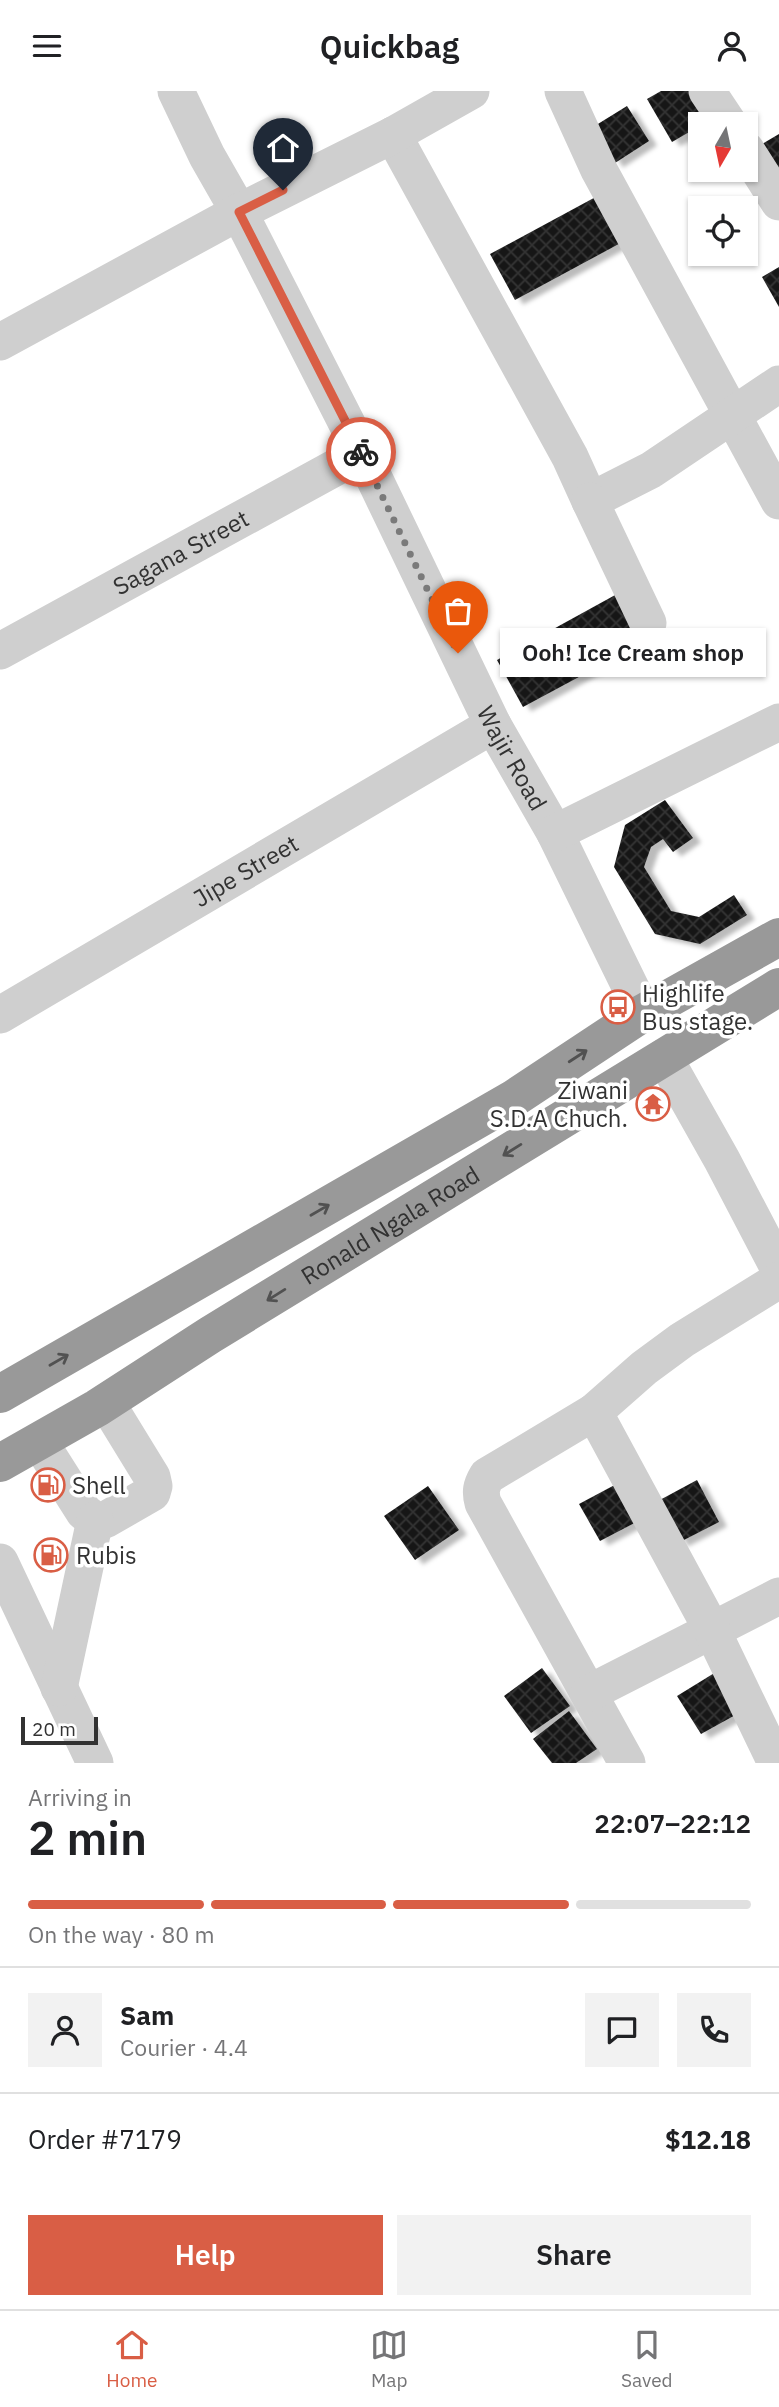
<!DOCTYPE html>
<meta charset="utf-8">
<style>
body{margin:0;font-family:"IBM Plex Sans",sans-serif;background:#f2f2f2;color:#202124;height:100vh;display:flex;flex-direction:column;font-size:26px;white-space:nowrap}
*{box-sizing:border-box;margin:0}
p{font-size:23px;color:#757577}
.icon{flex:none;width:38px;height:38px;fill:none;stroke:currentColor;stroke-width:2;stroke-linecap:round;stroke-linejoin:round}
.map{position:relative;height:1672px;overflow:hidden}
.details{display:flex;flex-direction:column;background:#fff;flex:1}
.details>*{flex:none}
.needle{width:46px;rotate:189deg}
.fabs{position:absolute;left:688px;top:21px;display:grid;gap:14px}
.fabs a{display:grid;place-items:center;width:70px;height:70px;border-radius:0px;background:#fff;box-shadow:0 2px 5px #0004;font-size:35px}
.scale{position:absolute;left:21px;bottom:18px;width:77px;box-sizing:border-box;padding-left:7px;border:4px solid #323232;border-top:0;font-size:19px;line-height:24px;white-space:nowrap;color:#323232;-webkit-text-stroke:5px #fff;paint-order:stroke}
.pin{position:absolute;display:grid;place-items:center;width:60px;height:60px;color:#fff;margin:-72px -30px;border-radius:50% 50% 50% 0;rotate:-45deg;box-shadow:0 0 7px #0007}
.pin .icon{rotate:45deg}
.courier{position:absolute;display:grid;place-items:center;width:70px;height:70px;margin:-35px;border:5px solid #d95e45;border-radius:50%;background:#fff;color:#222;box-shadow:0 2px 9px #0007}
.bubble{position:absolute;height:49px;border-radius:0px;background:#fff;box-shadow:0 2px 5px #0004;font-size:23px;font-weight:600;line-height:49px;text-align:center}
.summary em{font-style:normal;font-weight:600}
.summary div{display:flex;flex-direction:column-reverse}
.summary{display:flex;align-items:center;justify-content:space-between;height:119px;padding:0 28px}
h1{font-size:46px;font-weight:600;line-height:52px}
.bar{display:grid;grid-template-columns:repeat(4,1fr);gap:10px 7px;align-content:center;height:84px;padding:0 28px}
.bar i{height:9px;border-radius:5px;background:#e0e0e0}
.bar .current{background:#d95e45}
.bar p{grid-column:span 4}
.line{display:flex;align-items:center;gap:18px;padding:0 28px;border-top:2px solid #e0e0e0}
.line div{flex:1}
.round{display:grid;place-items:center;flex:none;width:74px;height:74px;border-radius:0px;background:#f2f2f2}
.button{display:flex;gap:14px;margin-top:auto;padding:14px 28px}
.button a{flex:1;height:80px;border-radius:0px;background:#d95e45;color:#fff;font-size:28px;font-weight:600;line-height:80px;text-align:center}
.button a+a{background:#f2f2f2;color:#202124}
header{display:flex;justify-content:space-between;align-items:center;height:91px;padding:0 28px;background:#fff;font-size:32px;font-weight:600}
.tabs{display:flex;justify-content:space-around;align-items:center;height:98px;border-top:2px solid #e0e0e0;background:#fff;font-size:19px;color:#757577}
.tabs a{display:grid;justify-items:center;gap:4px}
.tabs .current{color:#d95e45}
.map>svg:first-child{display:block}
.building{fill:url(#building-cross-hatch);filter:url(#shadow)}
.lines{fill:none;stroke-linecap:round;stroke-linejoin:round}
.minor{stroke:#cfcfcf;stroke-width:37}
.highway{stroke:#999;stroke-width:38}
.oneway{stroke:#515151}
.done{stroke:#7a7a7a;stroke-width:7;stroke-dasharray:0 12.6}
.route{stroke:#d95e45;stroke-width:9}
.labels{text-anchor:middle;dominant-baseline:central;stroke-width:7;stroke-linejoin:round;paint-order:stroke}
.street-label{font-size:24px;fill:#323232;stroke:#fff}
.poi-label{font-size:24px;fill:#323232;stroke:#fff;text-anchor:start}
</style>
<header><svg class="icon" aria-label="menu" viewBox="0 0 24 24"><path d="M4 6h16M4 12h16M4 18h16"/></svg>Quickbag<svg class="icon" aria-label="person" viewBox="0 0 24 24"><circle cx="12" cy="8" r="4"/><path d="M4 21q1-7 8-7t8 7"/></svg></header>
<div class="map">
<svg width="779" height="1672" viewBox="0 0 779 1672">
<defs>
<pattern id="building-cross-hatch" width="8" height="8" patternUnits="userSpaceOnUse" patternTransform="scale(1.75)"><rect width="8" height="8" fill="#191919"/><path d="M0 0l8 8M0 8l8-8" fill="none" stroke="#323232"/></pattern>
<filter id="shadow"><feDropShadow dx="8" dy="4.5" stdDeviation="2" flood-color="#0004"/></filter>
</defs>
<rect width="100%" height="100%" fill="#fff"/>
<path class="building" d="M661 0H693L710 29 672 51 647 8Z
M627 15 649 50 615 72 593 36Z
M779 43V89L757 56Z
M603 102 628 148 515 209 490 163Z
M779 176V216L762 186Z
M617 503 644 551 523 616 497 569Z
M665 709 693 747 673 761 663 748 651 756 644 776 671 820 699 826 734 804 747 824 700 853 655 843 614 776 625 734Z
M624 1389 644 1427 600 1450 579 1413Z
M697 1389 719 1431 680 1451 658 1410Z
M428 1395 459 1439 415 1469 384 1425Z
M542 1577 570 1615 531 1642 504 1605Z
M716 1581 739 1622 701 1643 677 1605Z
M569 1620 597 1658 576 1672H552L533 1648Z"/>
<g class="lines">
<g class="minor">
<path id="s1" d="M176 0 207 65 239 121 362 362 493 634 555 742 643 922"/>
<path d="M563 0 599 79 779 410"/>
<path d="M707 0 729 33"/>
<path d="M393 44 570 366 590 410 651 379 779 293"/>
<path d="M746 59 779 111"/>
<path d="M0 251 239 121 393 44 471 0"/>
<path d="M590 410 648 532"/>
<path id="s2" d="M0 560 362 362"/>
<path d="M555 742 779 631"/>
<path id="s3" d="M0 924 493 634"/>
<path d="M664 966 722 1069 779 1178"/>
<path d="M594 1321 487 1385C481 1395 480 1401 483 1412L627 1672"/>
<path d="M39 1350 84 1421 95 1429H105L152 1402 154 1395 152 1386 106 1311"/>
<path d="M0 1471 95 1672"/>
<path d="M59 1597 95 1429"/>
<path d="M589 1602 779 1505"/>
<path d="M776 1672 712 1539 594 1321 644 1277 682 1249 779 1189"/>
</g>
<g class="highway">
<path d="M0 1303 513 1008 643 922 779 846"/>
<path id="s4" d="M0 1372 97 1317 210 1244 779 896"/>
</g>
</g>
<defs><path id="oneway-shaft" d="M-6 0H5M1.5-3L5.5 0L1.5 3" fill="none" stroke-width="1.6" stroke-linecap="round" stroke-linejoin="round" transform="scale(1.75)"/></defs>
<g class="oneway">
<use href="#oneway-shaft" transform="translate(578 965) rotate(-33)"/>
<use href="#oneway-shaft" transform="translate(512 1059) rotate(148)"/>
<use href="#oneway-shaft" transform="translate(320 1119) rotate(-30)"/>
<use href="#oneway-shaft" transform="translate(276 1204) rotate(148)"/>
<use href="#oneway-shaft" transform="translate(59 1269) rotate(-30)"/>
</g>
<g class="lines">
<path class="done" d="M361 361 458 562"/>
<path class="route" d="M283 99 239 121 361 361"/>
</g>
<defs>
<symbol id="bus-ring" viewBox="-11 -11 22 22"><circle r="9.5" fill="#fff" stroke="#d95e45" stroke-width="1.5"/><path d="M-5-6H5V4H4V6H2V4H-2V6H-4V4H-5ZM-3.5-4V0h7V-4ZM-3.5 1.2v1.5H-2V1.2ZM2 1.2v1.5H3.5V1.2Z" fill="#d95e45"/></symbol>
<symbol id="temple-ring" viewBox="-11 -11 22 22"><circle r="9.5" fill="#fff" stroke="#d95e45" stroke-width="1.5"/><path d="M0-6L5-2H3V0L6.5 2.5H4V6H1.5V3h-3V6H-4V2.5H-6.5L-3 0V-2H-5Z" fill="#d95e45"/></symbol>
<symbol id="fuel-ring" viewBox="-11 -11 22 22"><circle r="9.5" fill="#fff" stroke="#d95e45" stroke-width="1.5"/><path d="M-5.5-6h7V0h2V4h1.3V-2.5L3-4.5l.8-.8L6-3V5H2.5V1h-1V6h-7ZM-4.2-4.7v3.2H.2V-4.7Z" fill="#d95e45"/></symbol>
</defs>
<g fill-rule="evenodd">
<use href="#bus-ring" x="599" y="897" width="38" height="38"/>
<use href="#temple-ring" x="634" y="994" width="38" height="38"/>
<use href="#fuel-ring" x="29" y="1375" width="38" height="38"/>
<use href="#fuel-ring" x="32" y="1445" width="38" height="38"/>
</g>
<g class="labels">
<g class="street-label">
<text stroke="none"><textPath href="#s2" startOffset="206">Sagana Street</textPath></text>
<text stroke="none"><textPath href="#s1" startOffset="747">Wajir Road</textPath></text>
<text stroke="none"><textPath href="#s3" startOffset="285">Jipe Street</textPath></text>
<text stroke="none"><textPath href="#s4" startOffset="457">Ronald Ngala Road</textPath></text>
</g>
<g class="poi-label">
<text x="642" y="902">Highlife<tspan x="642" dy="28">Bus stage.</tspan></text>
<text x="628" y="999" text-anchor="end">Ziwani<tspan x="628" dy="28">S.D.A Chuch.</tspan></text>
<text x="72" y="1394">Shell</text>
<text x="76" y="1464">Rubis</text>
</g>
</g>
</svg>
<div class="fabs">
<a><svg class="needle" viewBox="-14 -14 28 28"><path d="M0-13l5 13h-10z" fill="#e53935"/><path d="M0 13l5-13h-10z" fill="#757577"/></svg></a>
<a><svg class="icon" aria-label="locate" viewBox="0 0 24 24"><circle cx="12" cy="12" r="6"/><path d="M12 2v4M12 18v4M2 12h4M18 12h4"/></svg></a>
</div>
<div class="scale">20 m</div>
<div class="pin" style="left:458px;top:562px;background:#ea580c"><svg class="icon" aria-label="bag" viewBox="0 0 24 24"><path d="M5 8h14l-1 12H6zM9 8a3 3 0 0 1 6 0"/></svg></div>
<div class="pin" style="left:283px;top:99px;background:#1f2937"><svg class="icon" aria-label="home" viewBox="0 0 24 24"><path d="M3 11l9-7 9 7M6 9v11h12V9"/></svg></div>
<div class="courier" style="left:361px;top:361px"><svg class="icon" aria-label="bike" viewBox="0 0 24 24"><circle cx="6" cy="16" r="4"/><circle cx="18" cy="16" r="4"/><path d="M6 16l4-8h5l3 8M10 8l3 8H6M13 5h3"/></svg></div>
<div class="bubble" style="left:500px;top:537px;width:266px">Ooh! Ice Cream shop</div>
</div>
<section class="details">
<div class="summary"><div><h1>2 min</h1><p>Arriving in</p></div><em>22:07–22:12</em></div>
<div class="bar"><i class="current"></i><i class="current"></i><i class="current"></i><i></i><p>On the way · 80 m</p></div>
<div class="line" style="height:126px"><a class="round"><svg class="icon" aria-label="person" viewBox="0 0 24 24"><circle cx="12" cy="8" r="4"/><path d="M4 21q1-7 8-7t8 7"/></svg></a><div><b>Sam</b><p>Courier · 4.4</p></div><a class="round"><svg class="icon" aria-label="chat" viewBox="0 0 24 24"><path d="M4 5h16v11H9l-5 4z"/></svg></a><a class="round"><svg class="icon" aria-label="phone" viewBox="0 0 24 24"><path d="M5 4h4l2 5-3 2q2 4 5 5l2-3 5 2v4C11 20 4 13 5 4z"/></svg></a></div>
<div class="line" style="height:91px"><div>Order #7179</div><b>$12.18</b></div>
<div class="button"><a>Help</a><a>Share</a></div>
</section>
<nav class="tabs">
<a class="current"><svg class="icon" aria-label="home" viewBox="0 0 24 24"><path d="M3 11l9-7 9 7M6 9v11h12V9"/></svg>Home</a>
<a><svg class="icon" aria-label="map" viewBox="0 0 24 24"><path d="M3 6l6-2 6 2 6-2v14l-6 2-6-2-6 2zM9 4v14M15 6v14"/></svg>Map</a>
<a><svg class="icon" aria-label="saved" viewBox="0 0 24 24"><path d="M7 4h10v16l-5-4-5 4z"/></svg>Saved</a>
</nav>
